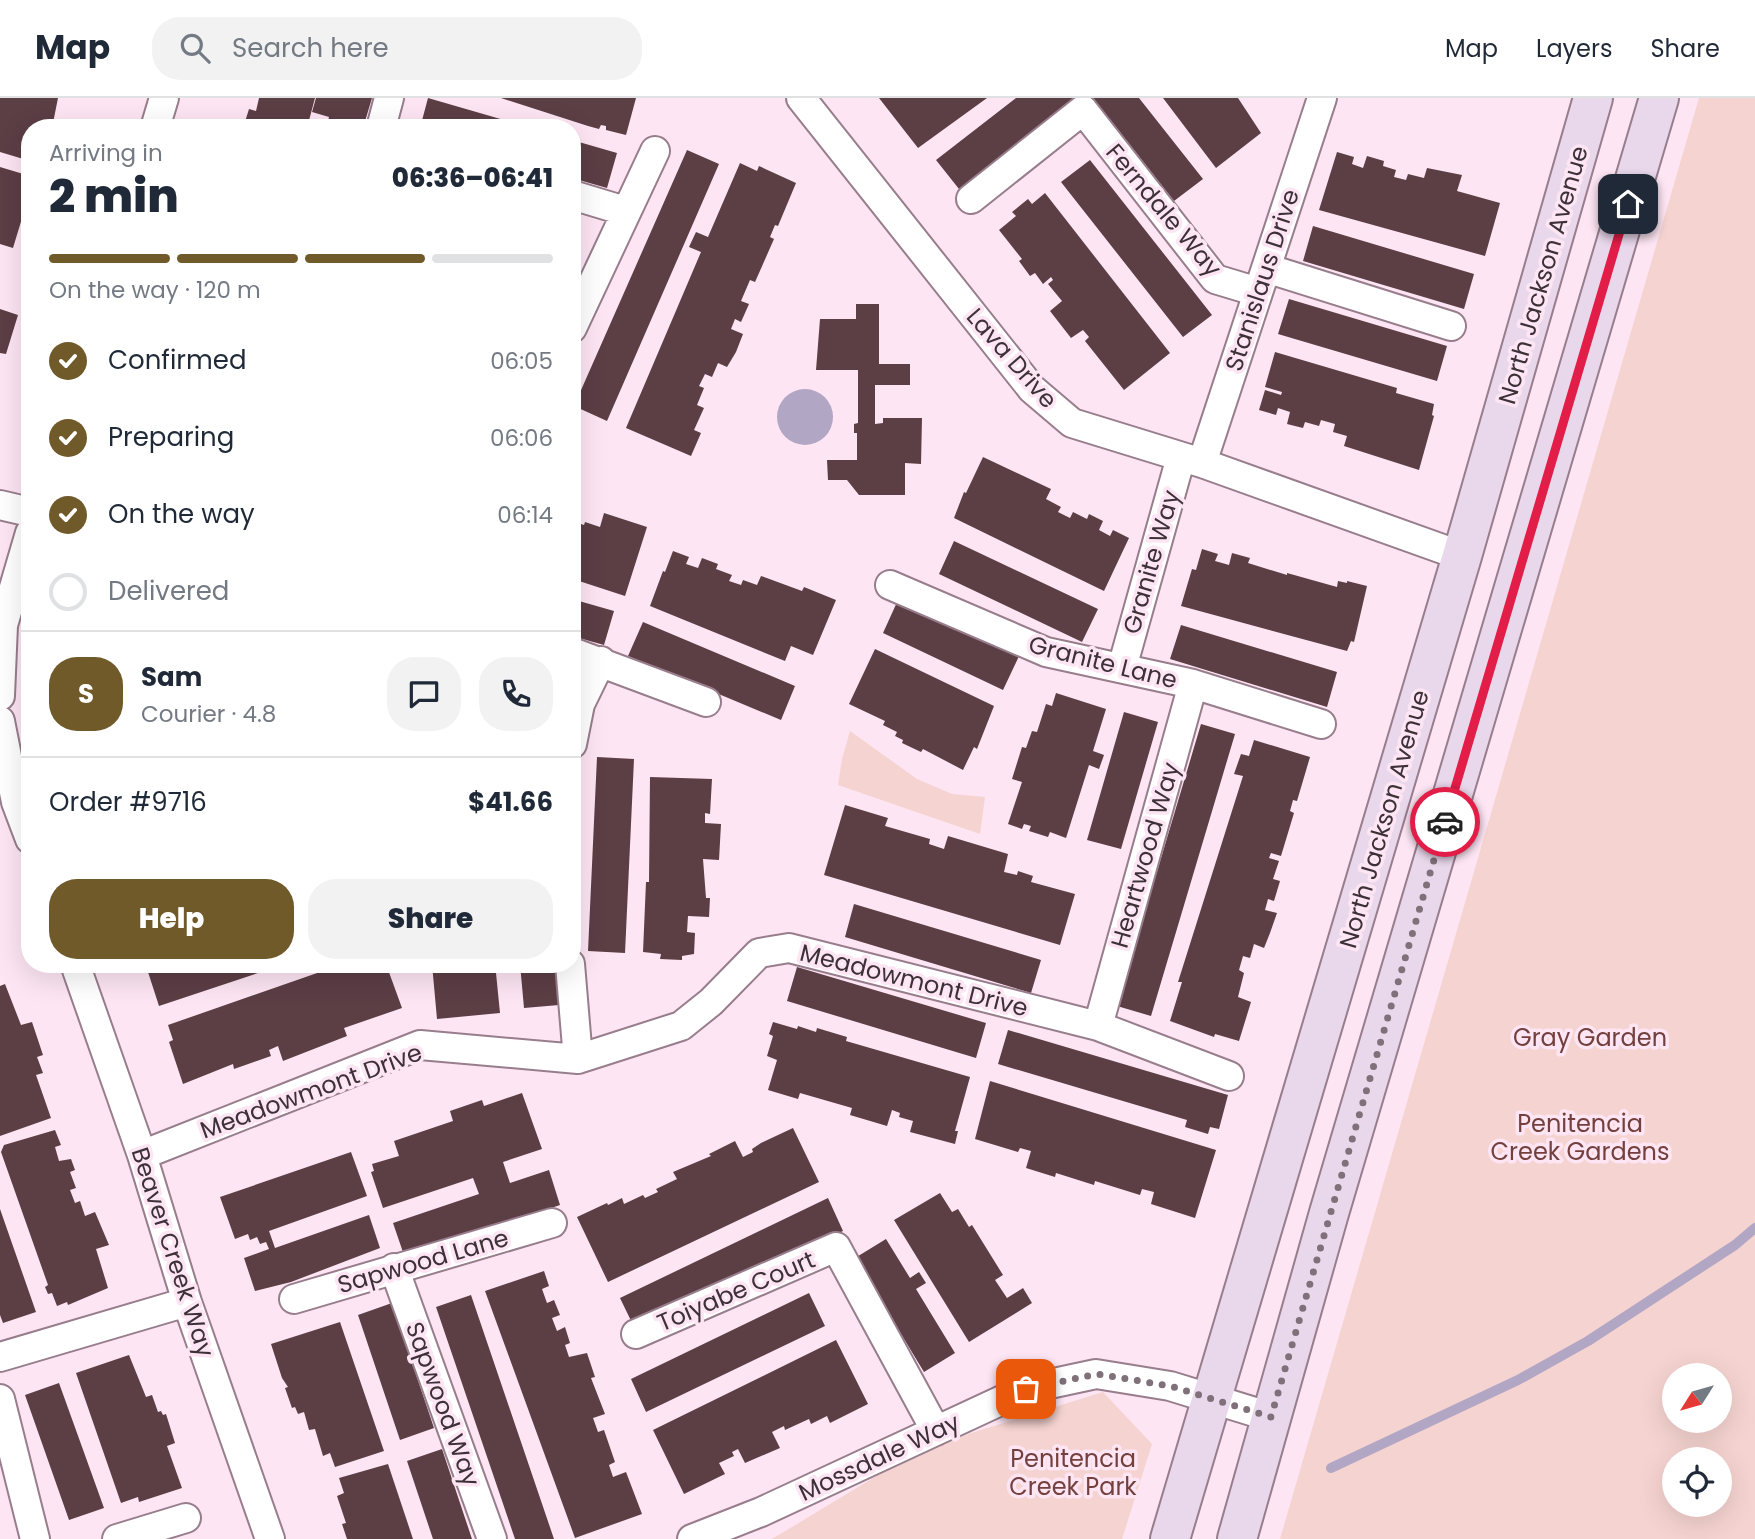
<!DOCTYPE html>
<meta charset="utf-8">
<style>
body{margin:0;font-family:Poppins,sans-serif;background:#f2f2f3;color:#1f2937;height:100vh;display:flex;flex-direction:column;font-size:26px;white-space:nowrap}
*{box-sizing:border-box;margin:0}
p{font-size:23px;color:#747a83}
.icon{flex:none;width:38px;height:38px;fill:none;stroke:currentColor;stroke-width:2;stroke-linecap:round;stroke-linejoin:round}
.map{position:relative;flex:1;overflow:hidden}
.details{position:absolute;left:21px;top:21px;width:560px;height:854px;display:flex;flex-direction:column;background:#fff;border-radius:28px;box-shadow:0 7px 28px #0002}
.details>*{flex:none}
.needle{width:46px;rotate:233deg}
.tools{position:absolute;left:1662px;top:1265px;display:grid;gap:14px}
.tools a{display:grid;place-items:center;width:70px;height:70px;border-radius:50%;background:#fff;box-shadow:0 7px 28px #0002;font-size:35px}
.pin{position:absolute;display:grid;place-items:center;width:60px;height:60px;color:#fff;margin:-30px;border-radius:14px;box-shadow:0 4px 10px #0006}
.courier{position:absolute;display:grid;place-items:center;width:70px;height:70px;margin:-35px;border:5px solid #e11d48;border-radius:50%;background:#fff;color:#222;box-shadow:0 2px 9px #0007}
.summary em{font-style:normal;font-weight:800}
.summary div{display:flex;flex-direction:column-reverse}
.summary{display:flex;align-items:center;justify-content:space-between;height:119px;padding:0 28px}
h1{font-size:46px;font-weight:800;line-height:52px}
.bar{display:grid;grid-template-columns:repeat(4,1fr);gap:10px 7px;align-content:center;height:84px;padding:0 28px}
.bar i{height:9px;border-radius:5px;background:#e0e1e3}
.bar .current{background:#705a2a}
.bar p{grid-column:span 4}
.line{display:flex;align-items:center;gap:18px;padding:0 28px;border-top:2px solid #e0e1e3}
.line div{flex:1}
.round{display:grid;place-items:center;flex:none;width:74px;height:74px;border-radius:28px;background:#f2f2f3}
ol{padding:0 28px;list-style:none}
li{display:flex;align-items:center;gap:21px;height:77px}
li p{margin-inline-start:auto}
li .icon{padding:7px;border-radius:50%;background:#705a2a;color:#fff;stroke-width:4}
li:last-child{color:#747a83}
li i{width:38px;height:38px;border:4px solid #e0e1e3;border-radius:50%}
.cta{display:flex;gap:14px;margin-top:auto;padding:14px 28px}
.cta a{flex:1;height:80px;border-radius:28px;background:#705a2a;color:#fff;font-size:28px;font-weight:800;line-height:80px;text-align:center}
.cta a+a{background:#f2f2f3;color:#1f2937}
header{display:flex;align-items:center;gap:42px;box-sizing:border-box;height:98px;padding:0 35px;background:#fff;border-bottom:2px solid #e0e1e3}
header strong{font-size:33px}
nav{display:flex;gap:38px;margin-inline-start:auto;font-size:24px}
.search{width:490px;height:63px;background:#f2f2f3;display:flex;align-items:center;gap:18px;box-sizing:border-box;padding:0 24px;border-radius:28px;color:#747a83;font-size:26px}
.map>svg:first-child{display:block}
.green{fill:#f5d3d0;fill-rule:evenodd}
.water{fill:#b1a6c4}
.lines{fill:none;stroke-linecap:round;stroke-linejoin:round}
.stream{stroke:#b1a6c4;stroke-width:10}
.building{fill:#5c3e45}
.street-casing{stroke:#987d8c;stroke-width:32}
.secondary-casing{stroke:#987d8c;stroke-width:42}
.street{stroke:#fff;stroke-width:28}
.secondary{stroke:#e9d7eb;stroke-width:38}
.done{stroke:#807079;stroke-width:7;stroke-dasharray:0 12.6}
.route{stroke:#e11d48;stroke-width:9}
.labels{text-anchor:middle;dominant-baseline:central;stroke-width:7;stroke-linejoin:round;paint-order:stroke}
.street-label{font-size:24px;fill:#3d3138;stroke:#fde5f3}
.park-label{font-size:24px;fill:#74403d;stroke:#fde5f3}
</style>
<header>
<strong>Map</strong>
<div class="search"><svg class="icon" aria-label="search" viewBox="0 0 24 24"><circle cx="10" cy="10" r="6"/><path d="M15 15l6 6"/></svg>Search here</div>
<nav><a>Map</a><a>Layers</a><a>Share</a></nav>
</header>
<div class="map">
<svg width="1755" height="1441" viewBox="0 0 1755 1441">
<rect width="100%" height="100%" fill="#fde5f3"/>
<path class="green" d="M1699 0H1755V1441H1280ZM1675 1278H1720V1323H1675ZM1675 1362H1720V1407H1675Z
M850 633 917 681 952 696 985 699 980 736 838 687 842 661Z
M1103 1294 1152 1346 1122 1441H772L923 1350Z"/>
<path class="water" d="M777 319a28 28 0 1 1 56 0a28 28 0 1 1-56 0Z"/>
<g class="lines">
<path class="stream" d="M1331 1370 1518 1282 1588 1243 1735 1147 1755 1130"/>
</g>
<path class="building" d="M0 0H58L52 30H30V63L0 54Z
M259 0H315L307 30H254L244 27 249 11 256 13Z
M316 0H372L363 30H326L329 19 312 14Z
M428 0 528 29V30H420Z
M501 0H636L626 37 606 32V28L601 27 599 31 588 28Z
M879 0H987L918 50Z
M1016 0H1075L959 91 936 62Z
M1093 0H1139L1203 81 1174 103Z
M1163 0H1238L1261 35 1216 70Z
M572 42 617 55 607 90 572 80Z
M687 52 719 66 607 323 574 308Z
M1337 54 1354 59 1352 66 1363 70 1367 58 1384 63 1383 68 1396 72 1394 79 1406 82 1408 76 1424 80 1427 70 1462 77 1457 93 1500 105 1485 158 1319 112Z
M1090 62 1212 217 1183 239 1061 84Z
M740 65 757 73 759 68 796 85 778 128 775 127 770 139 774 141 755 184 750 182 741 203 749 206 741 224 735 221 731 231 743 236 736 254 727 269 718 265 712 279 705 276 699 288 704 290 697 307 704 310 694 332 701 335 691 358 626 330 701 154 689 149 696 134 708 139Z
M0 69 30 78V119L23 117 13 150 0 146Z
M1045 95 1170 255 1124 292 1085 243 1089 239 1083 232 1071 240 1050 213 1062 203 1048 186 1053 182 1051 179 1043 186 1035 175 1030 178 1019 163 1022 161 999 132 1016 118 1012 114 1028 101 1032 106Z
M1313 128 1474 176 1464 211 1303 163Z
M1289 201 1447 248 1437 283 1278 236Z
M856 206H879V266H910V287H875V326L883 325V320H922L921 366 905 365V397H859L847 382H828L827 362H857V335H854V326L858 325V272H816L820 221H856Z
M0 211 18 217 6 256 0 255Z
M1275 254 1397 290 1396 295 1434 306 1432 317 1434 318 1419 372 1344 348 1347 338 1333 334 1335 326 1321 322 1319 328 1305 324 1303 330 1287 326 1290 314 1278 310 1276 317 1259 312 1265 292 1281 297 1282 294 1265 289Z
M983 359 1051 391 1046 401 1061 409 1058 414 1070 420 1073 414 1087 421 1089 416 1103 423 1099 432 1110 438 1113 432 1129 440 1104 493 954 420 964 394 966 395Z
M604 415 647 429 625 498 579 483 575 495 572 493V423L584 427 585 424 600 429Z
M954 443 1098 511 1082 544 939 476Z
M1202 451 1218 456 1215 463 1229 467 1232 455 1250 460 1248 465 1287 477V475L1337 489 1338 483 1347 485V483L1367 488 1354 544 1351 543 1347 553 1181 508 1192 471 1196 472Z
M673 453 689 459 686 466 698 470 702 460 718 466 716 471 732 477 729 483 741 487 743 482 757 487 761 478 802 493 804 489 836 502 813 557 791 548 785 563 650 508 663 473 665 474Z
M572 501 614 513 604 547 572 538Z
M898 502 1019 558 1003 592 883 535Z
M643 524 795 588 781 622 628 558Z
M1181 527 1337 574 1327 609 1170 561Z
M875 551 994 608 977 651 974 649 963 672 923 651 921 654 902 645 903 642 895 638 897 634 883 627 885 623 849 606Z
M1056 595 1106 611 1093 653 1104 657 1099 671 1089 667 1066 740 1050 734 1048 739 1029 733 1031 728 1024 726 1022 731 1008 726 1022 684 1012 681 1022 649 1026 650 1032 633 1037 634 1046 606 1052 608Z
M1124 614 1158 624 1121 751 1087 742Z
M1201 626 1235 636 1151 918 1117 908Z
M1254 642 1310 659 1297 703 1293 702 1290 713 1294 715 1281 758 1271 755 1269 760 1279 763 1273 781 1280 783 1274 803 1268 801 1265 812 1277 815 1270 835 1264 850 1254 846 1250 860 1243 858 1239 872 1244 875 1238 899 1251 904 1239 943 1215 936 1214 939 1170 923 1182 884H1178L1243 678 1234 676 1241 656 1249 658Z
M597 659 634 661 625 855 588 853Z
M650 679 712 681 710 716 705 715V725L721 726 719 762 703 761 706 800H710L709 819 688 818 687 834 695 835 694 856 682 858V862L660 861 661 856 643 854 646 784H649Z
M845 707 888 720 885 728 930 741 929 746 944 751 948 738 1008 756 1004 774 1017 777 1018 773 1033 778 1031 784 1075 796 1060 847 824 777Z
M854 806 1041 862 1031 895 845 839Z
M171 866H281L282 867 159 908 148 874Z
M343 866H386L402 910 344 930 347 938 283 963 278 948 269 952 271 958 234 971 233 966 183 986 169 944 173 942 168 927Z
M432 866H503V874L496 875 500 915 437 921Z
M520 866H556L559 907 524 910Z
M797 869 986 925 976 960 787 903Z
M5 886 21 927 32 924 43 957 37 959 43 975 36 977 51 1020 0 1038V888Z
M773 924 797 931 798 928 816 934 817 930 847 939 846 943 970 979 955 1033H958L955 1046 910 1034 913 1023 899 1019 900 1015 892 1012 887 1028 850 1017 852 1010 800 995 798 1001 768 992 777 962 767 958 773 938 769 936Z
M1008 932 1228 997 1219 1031 1210 1029 1208 1036 1185 1029 1187 1022 998 966Z
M990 983 1216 1052 1195 1120 1151 1106 1154 1094 1142 1091 1140 1097 1095 1083 1094 1087 1056 1075 1055 1079 1026 1070 1031 1053 1020 1050 1018 1054 975 1041Z
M522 995 542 1051 503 1064 510 1085 549 1072 560 1107 405 1160 393 1125 479 1096 473 1080 383 1110 371 1074 374 1073 372 1066 399 1058 394 1043 453 1023 450 1013 482 1002 484 1008Z
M793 1030 819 1084 608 1184 577 1119 607 1105 608 1107 622 1100 624 1106 643 1097 645 1100 658 1094 656 1091 677 1081 673 1074 711 1058 709 1056 735 1043 743 1059 753 1054 752 1051 761 1045Z
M55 1032 61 1047 55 1049 59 1063 71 1061 75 1072 70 1074 76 1090 70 1092 75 1105 80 1103 85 1118 95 1114 109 1147 96 1151 108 1190 68 1207 67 1204 57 1208 52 1195 48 1196 45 1189 48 1187 1 1054 4 1047Z
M351 1054 367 1098 269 1133 275 1150 369 1117 380 1150 291 1184 255 1193 244 1160 269 1151 266 1144 260 1146 257 1139 250 1142 248 1136 235 1141 220 1099Z
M940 1095 952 1114 958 1111 969 1129 972 1127 1003 1177 995 1182 1007 1200 1023 1190 1032 1205 969 1244 894 1122Z
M828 1100 843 1133 636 1233 620 1200Z
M0 1111 36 1214 3 1225 0 1217Z
M886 1141 910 1180 919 1174 926 1185 916 1191 955 1255 924 1274 855 1160Z
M544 1173 549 1188 542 1191 547 1205 554 1202 560 1217 552 1220 557 1233 565 1229 570 1245 565 1247 569 1259 587 1255 595 1279 591 1280 605 1316 593 1320 598 1334 604 1332 615 1364 609 1367 613 1379 626 1374 642 1416 575 1440 485 1193Z
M809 1195 825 1228 646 1314 631 1281Z
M471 1197 554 1441H515L436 1209Z
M392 1205 434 1330 400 1342 358 1217Z
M340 1224 384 1353 335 1369 330 1355 323 1358 315 1331 309 1332 304 1314 298 1316 295 1309 292 1310 285 1290 288 1289 282 1280 271 1246Z
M836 1242 868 1306 830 1325 827 1318 811 1326 809 1321 785 1332 784 1328 772 1334 780 1350 745 1365 738 1351 732 1354 734 1358 719 1365 725 1376 684 1396 653 1332Z
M129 1257 146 1299 152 1297 158 1314 161 1313 163 1317 166 1316 175 1345 167 1348 182 1390 139 1404 138 1399 121 1405 76 1275Z
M59 1285 104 1410 69 1422 25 1297Z
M442 1351 472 1441H433L407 1363Z
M388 1366 413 1441H347L342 1426 346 1425 337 1398 344 1395 339 1380Z"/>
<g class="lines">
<defs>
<path id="street" d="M801 0 1032 291 1072 325 1202 365 1462 458
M155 30 164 0
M381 30 389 0
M572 97 625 113
M971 101 1083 12 1215 181 1258 194
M1266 170 1451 228
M572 230 655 53
M1202 365 1322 0
M0 407 30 414
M890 487 1046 554 1193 586 1321 626
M572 554 706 604
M1122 570 1181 359
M0 598 3 527 30 435
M0 623 16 704 30 741
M572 646 580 606 601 563
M75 866 142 1057 187 1204 270 1441
M570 866 578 961
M1098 928 1193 586
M142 1057 420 947 578 961 681 928 711 904 759 855 789 850 1098 928 1229 978
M394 1170 492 1441
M294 1201 552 1125
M636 1236 836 1149 936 1333
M0 1259 187 1204
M0 1301 35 1441
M117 1441 186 1420
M692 1441 761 1414 1026 1291 1096 1276 1170 1288 1271 1319"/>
<path id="secondary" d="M1170 1441 1462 458 1593 0
M1237 1441 1329 1115 1659 0"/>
</defs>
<use href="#street" class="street-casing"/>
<use href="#secondary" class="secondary-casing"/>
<use href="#street" class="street"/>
<use href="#secondary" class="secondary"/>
</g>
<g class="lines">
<path class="done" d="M1026 1291 1097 1276 1170 1288 1271 1319 1445 724"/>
<path class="route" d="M1445 724 1628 106"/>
</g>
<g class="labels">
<g class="street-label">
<text transform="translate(1164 112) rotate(50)">Ferndale Way</text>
<text transform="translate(1543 177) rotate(-74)">North Jackson Avenue</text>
<text transform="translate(1262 182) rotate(-72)">Stanislaus Drive</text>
<text transform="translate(1012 260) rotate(49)">Lava Drive</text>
<text transform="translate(1151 464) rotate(-74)">Granite Way</text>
<text transform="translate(1103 564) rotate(14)">Granite Lane</text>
<text transform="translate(1384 721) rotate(-74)">North Jackson Avenue</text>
<text transform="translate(1145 757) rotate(-74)">Heartwood Way</text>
<text transform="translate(914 882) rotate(14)">Meadowmont Drive</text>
<text transform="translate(311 993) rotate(-20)">Meadowmont Drive</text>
<text transform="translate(173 1154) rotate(72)">Beaver Creek Way</text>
<text transform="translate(423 1163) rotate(-16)">Sapwood Lane</text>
<text transform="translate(736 1193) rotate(-23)">Toiyabe Court</text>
<text transform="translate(443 1306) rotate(70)">Sapwood Way</text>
<text transform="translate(879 1359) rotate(-25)">Mossdale Way</text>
</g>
<g class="park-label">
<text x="1590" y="939">Gray Garden</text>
<text x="1580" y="1025">Penitencia<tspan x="1580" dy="28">Creek Gardens</tspan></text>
<text x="1073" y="1360">Penitencia<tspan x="1073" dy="28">Creek Park</tspan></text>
</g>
</g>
</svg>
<div class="tools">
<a><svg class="needle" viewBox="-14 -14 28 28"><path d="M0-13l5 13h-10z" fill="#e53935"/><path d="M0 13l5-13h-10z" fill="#747a83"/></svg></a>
<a><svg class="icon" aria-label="locate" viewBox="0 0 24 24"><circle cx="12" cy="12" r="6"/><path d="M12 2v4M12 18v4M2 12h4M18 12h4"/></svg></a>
</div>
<div class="pin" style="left:1026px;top:1291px;background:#ea580c"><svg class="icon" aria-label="bag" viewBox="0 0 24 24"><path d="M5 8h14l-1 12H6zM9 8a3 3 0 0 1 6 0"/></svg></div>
<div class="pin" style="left:1628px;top:106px;background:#1f2937"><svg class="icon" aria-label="home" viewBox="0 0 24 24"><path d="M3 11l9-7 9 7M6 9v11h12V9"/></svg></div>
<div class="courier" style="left:1445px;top:724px"><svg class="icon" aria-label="car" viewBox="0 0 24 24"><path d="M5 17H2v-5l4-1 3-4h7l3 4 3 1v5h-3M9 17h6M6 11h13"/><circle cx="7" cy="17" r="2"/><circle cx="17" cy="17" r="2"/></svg></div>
<section class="details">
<div class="summary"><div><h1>2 min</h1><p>Arriving in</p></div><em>06:36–06:41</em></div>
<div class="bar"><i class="current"></i><i class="current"></i><i class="current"></i><i></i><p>On the way · 120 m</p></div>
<ol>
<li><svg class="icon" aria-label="check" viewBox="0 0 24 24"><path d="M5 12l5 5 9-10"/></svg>Confirmed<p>06:05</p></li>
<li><svg class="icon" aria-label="check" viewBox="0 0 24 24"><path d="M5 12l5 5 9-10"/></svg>Preparing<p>06:06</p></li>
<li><svg class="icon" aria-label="check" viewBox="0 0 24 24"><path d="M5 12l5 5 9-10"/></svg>On the way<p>06:14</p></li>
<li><i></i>Delivered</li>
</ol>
<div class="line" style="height:126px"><b class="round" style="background:#705a2a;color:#fff">S</b><div><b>Sam</b><p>Courier · 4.8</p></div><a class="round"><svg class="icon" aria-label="chat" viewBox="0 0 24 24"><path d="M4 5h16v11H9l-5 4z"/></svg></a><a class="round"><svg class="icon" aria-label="phone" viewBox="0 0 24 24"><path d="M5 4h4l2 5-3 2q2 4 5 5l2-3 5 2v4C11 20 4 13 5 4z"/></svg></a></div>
<div class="line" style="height:91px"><div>Order #9716</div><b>$41.66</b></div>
<div class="cta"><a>Help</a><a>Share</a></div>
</section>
</div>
